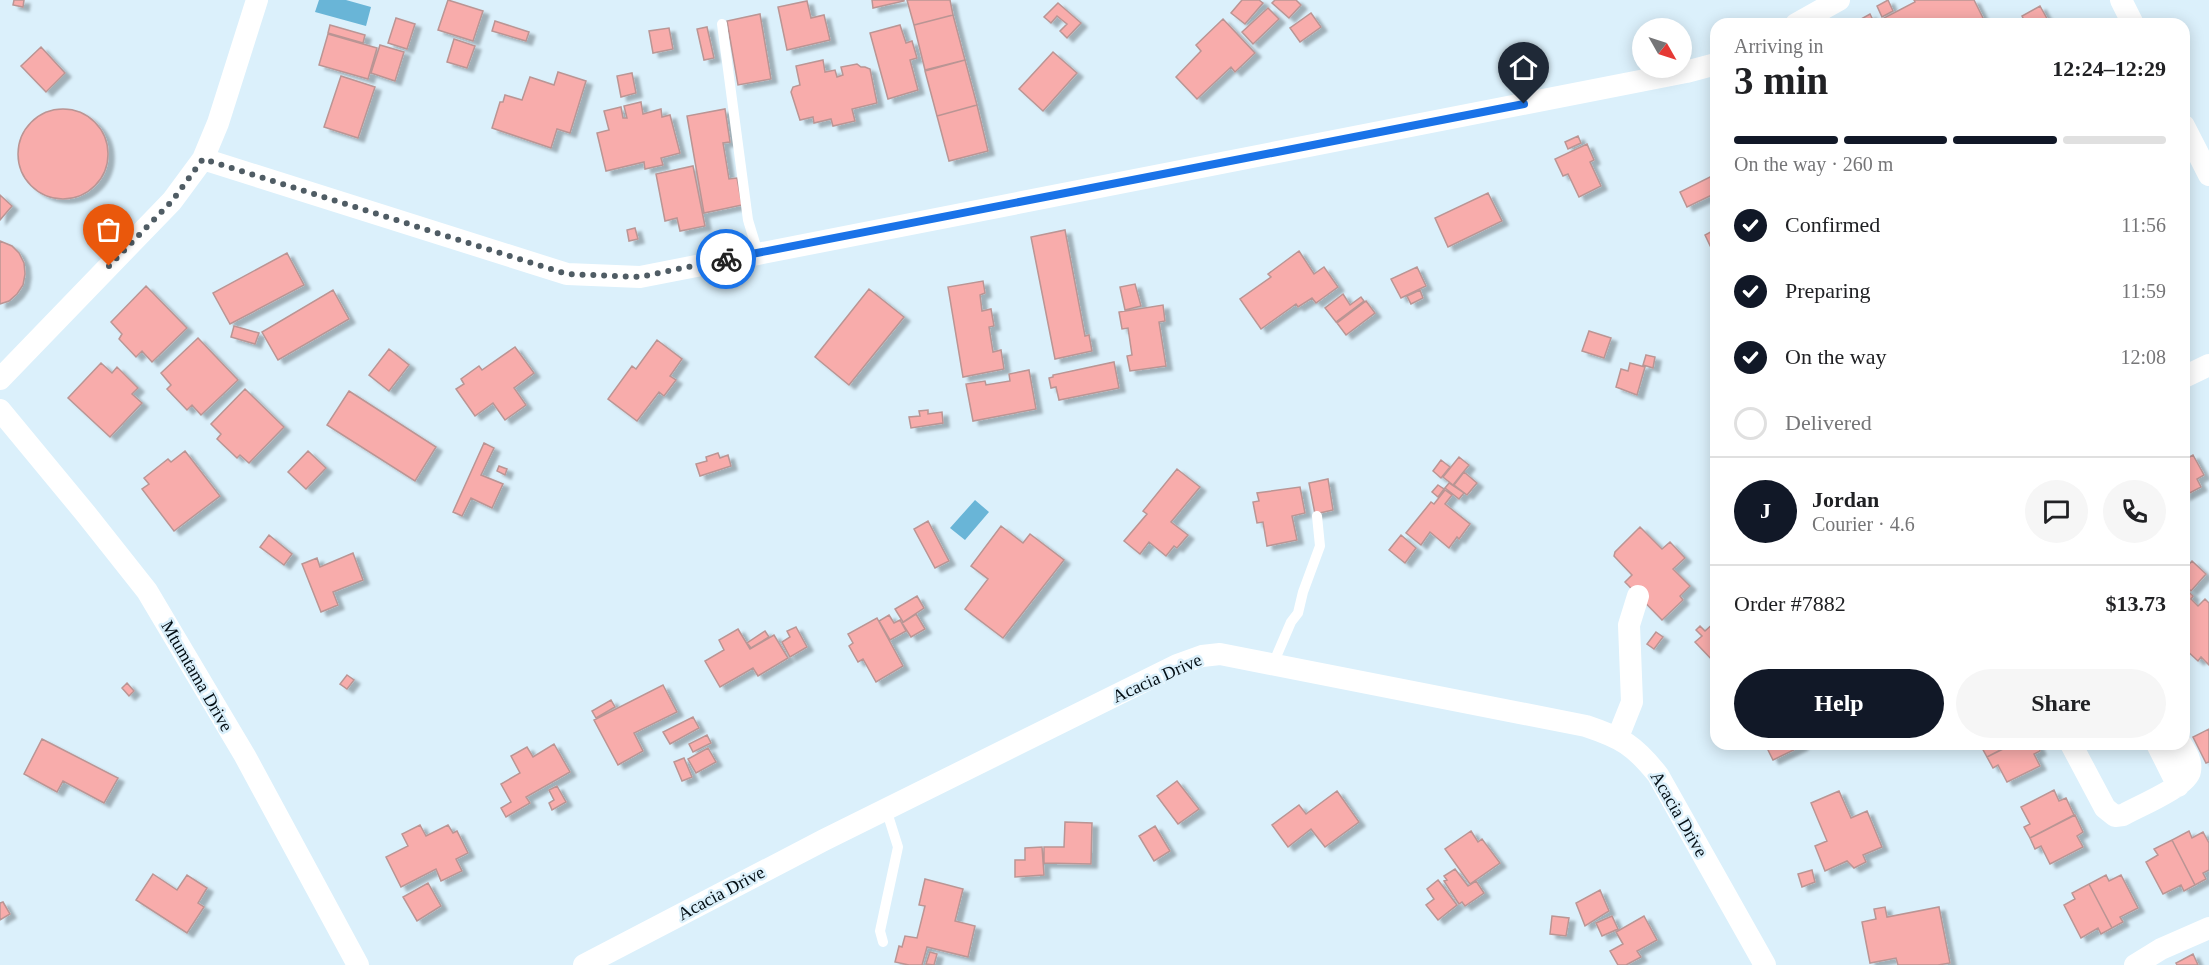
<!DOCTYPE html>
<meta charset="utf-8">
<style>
body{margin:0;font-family:"Times New Roman",serif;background:#f6f6f6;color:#202124;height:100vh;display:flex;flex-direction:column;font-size:22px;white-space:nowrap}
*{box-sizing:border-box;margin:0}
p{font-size:20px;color:#757577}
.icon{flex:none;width:33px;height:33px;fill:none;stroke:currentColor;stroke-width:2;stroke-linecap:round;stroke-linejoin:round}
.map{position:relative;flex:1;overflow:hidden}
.details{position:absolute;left:1710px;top:18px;width:480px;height:732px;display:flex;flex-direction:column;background:#fff;border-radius:18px;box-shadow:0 3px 15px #0003}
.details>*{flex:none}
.needle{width:39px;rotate:129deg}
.buttons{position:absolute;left:1632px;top:18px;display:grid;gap:12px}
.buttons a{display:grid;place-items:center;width:60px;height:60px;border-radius:50%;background:#fff;box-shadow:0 3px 15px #0003;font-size:30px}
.pin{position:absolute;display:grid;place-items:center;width:51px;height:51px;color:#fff;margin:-62px -26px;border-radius:50% 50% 50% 0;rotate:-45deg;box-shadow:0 0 6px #0007}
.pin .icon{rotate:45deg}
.courier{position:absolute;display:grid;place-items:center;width:60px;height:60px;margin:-30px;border:4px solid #1a73e8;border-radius:50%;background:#fff;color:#222;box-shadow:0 2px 8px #0007}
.head em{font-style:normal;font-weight:700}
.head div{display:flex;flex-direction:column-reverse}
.head{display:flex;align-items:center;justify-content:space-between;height:102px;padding:0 24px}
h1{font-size:39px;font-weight:700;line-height:45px}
.bar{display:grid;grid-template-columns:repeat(4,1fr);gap:9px 6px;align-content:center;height:72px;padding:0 24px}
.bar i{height:8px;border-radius:4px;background:#e0e0e0}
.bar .on{background:#111827}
.bar p{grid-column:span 4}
.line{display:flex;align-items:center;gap:15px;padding:0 24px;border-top:2px solid #e0e0e0}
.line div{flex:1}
.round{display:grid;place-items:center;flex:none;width:63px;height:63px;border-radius:32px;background:#f6f6f6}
ol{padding:0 24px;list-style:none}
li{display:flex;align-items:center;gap:18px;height:66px}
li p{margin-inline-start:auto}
li .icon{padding:6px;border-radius:50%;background:#111827;color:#fff;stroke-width:4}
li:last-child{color:#757577}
li i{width:33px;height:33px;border:3px solid #e0e0e0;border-radius:50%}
.primary-button{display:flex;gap:12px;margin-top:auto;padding:12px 24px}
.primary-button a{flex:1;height:69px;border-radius:36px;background:#111827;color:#fff;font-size:24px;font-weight:700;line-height:69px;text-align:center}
.primary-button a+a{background:#f6f6f6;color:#202124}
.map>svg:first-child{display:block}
.water{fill:#69b5d7}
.building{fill:#f8acab;stroke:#ba9594;stroke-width:1.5;filter:url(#shadow)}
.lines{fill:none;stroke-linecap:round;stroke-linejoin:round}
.service{stroke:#fff;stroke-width:10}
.minor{stroke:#fff;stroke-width:22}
.done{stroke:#4f5c64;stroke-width:6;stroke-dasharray:0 10.8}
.route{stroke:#1a73e8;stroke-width:8}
.labels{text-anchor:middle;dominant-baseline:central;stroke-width:5;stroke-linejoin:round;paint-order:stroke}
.street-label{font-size:18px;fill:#030d13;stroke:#dbf0fb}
</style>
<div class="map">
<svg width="2209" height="965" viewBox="0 0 2209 965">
<defs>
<filter id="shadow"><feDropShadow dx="6" dy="4" stdDeviation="1.5" flood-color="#0004"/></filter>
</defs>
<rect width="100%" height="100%" fill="#dbf0fb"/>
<path class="water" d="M319 0H346L371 7 366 26 315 12Z
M975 500 989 512 965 540 950 528Z"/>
<path class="building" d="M14 0H24L23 7 13 5Z
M448 0 483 11 473 41 438 30Z
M872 0H904V1L873 8Z
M907 0H950L953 15 914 25Z
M1242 0H1259L1263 3 1245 24 1231 13Z
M1275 0H1296L1301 5 1289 18 1272 3Z
M1888 0 1893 11 1882 17 1877 6Z
M1914 0H1974L1986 24H1887L1884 18 1915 2Z
M807 1 811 18 824 15 830 40 787 50 778 7Z
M1058 3 1081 23 1067 38 1060 31 1067 24 1057 16 1051 23 1044 17Z
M2040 6 2050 24H2026L2022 16Z
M1268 8 1279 19 1253 44 1242 32Z
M1311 13 1321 27 1300 42 1290 28Z
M760 14 771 79 738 85 727 21Z
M1870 14 1875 24H1855L1854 23Z
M953 15 965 60 925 70 914 25Z
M396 18 415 24 407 49 388 43Z
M1223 19 1255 53 1235 72 1231 67 1197 99 1176 77 1201 51 1196 45Z
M495 21 529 32 526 41 492 31Z
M330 25 365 35 363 43 328 33Z
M900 25 906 43 912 41 917 58 910 60 918 90 888 99 870 33Z
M707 27 714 58 704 60 697 29Z
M669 28 673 49 653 53 649 31Z
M328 34 377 48 368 79 319 65Z
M454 39 475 46 467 68 447 62Z
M380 45 404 52 395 81 371 73Z
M41 47 65 73 46 92 21 66Z
M1053 52 1077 73 1043 111 1019 89Z
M823 60 825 72 835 70 837 77 843 75 841 67 857 64 861 67H865L870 69 877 103 852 109 855 121 833 126 831 119 814 123 813 117 800 120 791 92 793 87 800 85 796 66Z
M965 60 977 105 937 116 925 71Z
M558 72 586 81 570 133 557 129 551 148 492 128 500 102H503L505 95 522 100 530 77 554 85Z
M632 73 636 93 621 97 617 76Z
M341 76 375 87 358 138 324 127Z
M641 102 643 114 661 109 662 117 670 115 680 153 661 158 663 165 645 169 644 162 606 171 597 133 609 130 604 111 621 107 623 118H627L624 106Z
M977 105 988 151 949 161 937 116Z
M725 109 730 142 723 143 729 179 737 178 742 205 704 213 687 116Z
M18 154a45 45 0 1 1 90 0a45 45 0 1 1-90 0Z
M1578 136 1581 143 1568 149 1565 142Z
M1587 144 1594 160 1590 162 1601 186 1579 197 1568 174 1563 176 1555 159Z
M693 166 705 226 680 231 677 218 665 221 656 174Z
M1716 174V193L1687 207 1680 192Z
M1488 193 1502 221 1448 247 1435 218Z
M0 195 12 206 0 220Z
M635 228 638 239 629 241 627 230Z
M1716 229V258L1705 235Z
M1065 230 1085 336 1089 335 1092 351 1055 359 1031 237Z
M0 241 12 246 19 253 24 263 25 274 23 285 17 294 9 301 0 304Z
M1299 251 1314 274 1324 267 1338 287 1316 303 1312 298 1298 307 1296 304 1261 329 1240 299 1271 277 1268 274Z
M287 253 304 285 230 324 213 293Z
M1417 267 1426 286 1401 298 1391 279Z
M983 281 985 293 980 295 982 311 991 309 994 326 989 327 993 352 1001 350 1004 369 963 377 948 287Z
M1135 284 1141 306 1125 310 1120 287Z
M146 286 187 328 152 362 142 351 136 357 119 339 122 334 111 322Z
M869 289 904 317 849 385 815 357Z
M333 290 349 319 278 360 262 332Z
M1420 290 1423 298 1411 304 1407 296Z
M1343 294 1350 305 1361 297 1364 301 1336 322 1325 308Z
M1366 301 1375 313 1346 335 1337 323Z
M1163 305 1165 321 1159 322 1166 366 1130 371 1127 356 1132 355 1128 328 1122 329 1119 312Z
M234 326 259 333 255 344 231 337Z
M1589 331 1611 338 1604 358 1582 351Z
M198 338 238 380 201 415 192 405 187 410 167 389 171 385 161 373Z
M657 340 682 359 670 376 676 380 664 396 659 392 637 421 608 399 632 366 636 369Z
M515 347 534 373 514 388 526 405 505 420 493 403 475 416 456 389 464 384 461 379 479 366 482 370Z
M389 349 409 365 389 391 369 375Z
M1646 355 1655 357 1653 368 1643 365Z
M1114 362 1119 388 1059 400 1056 387 1051 388 1049 378 1053 377V375Z
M101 363 112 373 117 367 138 388 132 394 142 403 110 437 68 398Z
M1630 363 1645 367 1637 395 1616 387 1621 369 1628 371Z
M1029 370 1036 409 973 421 966 384 985 381 986 385 1010 381 1009 374Z
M245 389 284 427 249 463 240 455 237 458 217 439 221 434 211 424Z
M349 391 436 447 415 481 327 425Z
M928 410V414L942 412 943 423 911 428 909 417 920 416 919 411Z
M484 443 494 448 481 475 503 484 492 508 471 498 462 516 453 512Z
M185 451 220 496 174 531 142 489 149 484 144 478 168 459 171 462Z
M308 451 326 468 306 489 288 472Z
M718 453 720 458 728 455 731 466 700 476 696 464 707 461 706 457Z
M2193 455 2204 475 2197 479 2201 487 2184 496V460Z
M1459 457 1469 465 1453 485 1443 477Z
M1441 460 1450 467 1441 478 1433 471Z
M499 466 507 469 505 475 497 471Z
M1177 469 1200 487 1171 522 1188 535 1177 548 1174 546 1166 556 1149 542 1140 554 1124 541 1147 514 1143 511Z
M1464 472 1477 483 1467 495 1454 485Z
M1328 479 1333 510 1315 514 1309 483Z
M1449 483 1464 493 1459 499 1445 488Z
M1438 485 1444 489 1438 497 1432 492Z
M1300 487 1305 513 1292 516 1297 540 1267 546 1263 522 1257 523 1253 502 1259 501 1257 493Z
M1445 490 1452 495 1445 504 1470 524 1459 539 1457 537 1449 548 1430 532 1421 545 1406 533 1431 502 1434 504Z
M928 521 949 561 935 568 914 529Z
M1001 526 1023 543 1030 534 1064 560 1003 638 965 609 988 579 971 566Z
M1640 527 1662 549 1670 542 1685 558 1673 569 1690 586 1680 596 1683 600 1662 620 1625 582 1632 575 1614 556 1615 552Z
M269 535 292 554 284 565 260 547Z
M1401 535 1416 548 1405 563 1389 550Z
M353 553 363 580 333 592 338 605 321 612 302 564 317 558 320 567Z
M2192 561 2206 574 2191 591 2184 584V570Z
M2184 587 2193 596 2191 599 2198 606 2205 599 2209 603V665L2201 657 2198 661 2184 648Z
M917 596 924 608 903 622 895 609Z
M916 614 925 629 911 637 902 623Z
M889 615 894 623 900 620 906 631 890 640 879 621Z
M877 618 903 666 876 682 863 659 858 662 849 646 853 643 848 634Z
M1715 622 1716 660 1714 662 1695 642 1702 636 1696 630 1700 626 1705 631Z
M796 627 807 647 790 657 782 642 790 637 787 631Z
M738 629 750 649 774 635 788 658 758 676 753 668 720 687 705 661 724 650 719 640Z
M765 631 769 637 751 648 747 643Z
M1656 632 1663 637 1654 649 1647 644Z
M347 675 354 680 347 689 340 684Z
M127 683 134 691 129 696 122 688Z
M663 685 677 712 634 733 643 751 618 765 594 720Z
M611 700 615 707 596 718 592 711Z
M693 717 699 728 670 744 663 732Z
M2209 729V762L2206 763 2193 737Z
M707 735 711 743 693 752 689 744Z
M42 739 118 778 104 803 63 781 57 792 24 774Z
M554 744 570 772 526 797 530 803 506 817 501 808 511 802 501 784 520 773 511 756 527 747 533 757Z
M1765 744H1801L1802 746 1773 760Z
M1985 744H2012L1987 757 1981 746Z
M2013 744H2037L2040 751 2034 754 2040 766 2007 782 1998 765 1993 768 1987 757Z
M708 748 716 762 696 773 688 759Z
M684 758 692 777 682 781 674 762Z
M1177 781 1199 809 1178 824 1157 796Z
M557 786 566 802 552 810 549 803 554 800 549 790Z
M2054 790 2059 801 2066 798 2074 815 2030 838 2024 827 2030 824 2021 807Z
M1337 791 1359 822 1325 847 1311 829 1288 847 1272 825 1299 805 1306 814Z
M1839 791 1851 818 1867 811 1882 847 1863 855 1866 862 1854 868 1847 861 1825 871 1815 846 1827 841 1811 803Z
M2075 815 2083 832 2077 836 2083 847 2050 864 2041 846 2035 849 2030 838Z
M1065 822 1092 823 1091 864 1044 863V847H1064Z
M420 825 426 836 448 825 453 833 457 831 468 853 456 859 462 871 441 881 436 869 401 887 386 857 408 846 402 834Z
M1155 826 1170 851 1154 861 1139 836Z
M1471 831 1478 842 1482 839 1500 863 1470 884 1445 849Z
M2189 831 2192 838 2203 832 2209 843V870L2203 873 2206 879 2195 885 2172 840Z
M2172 840 2195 885 2184 891 2181 885 2163 894 2146 862 2158 855 2154 849Z
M1042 847 1044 875 1015 877V860H1025V848Z
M1455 869 1468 886 1476 881 1484 893 1465 906 1462 902 1459 904 1444 881 1447 880 1444 876Z
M1812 870 1815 882 1802 887 1798 874Z
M153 874 177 890 187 875 207 888 198 903 204 907 187 933 136 900Z
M2106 875 2109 881 2121 875 2138 908 2120 917 2123 922 2112 928 2089 884Z
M925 879 963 889 955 921 975 926 968 957 927 947 922 965H909L895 962 899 946 902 947 905 936 917 938 925 906 919 905Z
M1438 880 1457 905 1438 920 1426 905 1434 899 1427 889Z
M428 883 441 906 417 921 403 897Z
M2089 884 2112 928 2101 934 2098 928 2081 938 2064 905 2075 899 2072 893Z
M1600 890 1609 911 1585 926 1576 903Z
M3 902 10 914 0 920V903Z
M1885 907 1887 917 1939 907 1950 963 1938 965H1898L1896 958 1870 963 1862 922 1876 919 1874 909Z
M1552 916 1569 918 1566 936 1550 934Z
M1612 916 1618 929 1602 936 1596 923Z
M1644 916 1657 940 1637 951 1641 957 1626 965H1618L1610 951 1623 944 1616 932Z
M930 952 937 954 934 965 926 964Z
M2193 954 2198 965H2177L2176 963Z"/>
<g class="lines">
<path class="service" d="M722 24 748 220 758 253
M1273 664 1291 622 1298 613 1303 592 1320 546 1317 516
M883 942 880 931 898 847 886 809"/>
<path class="minor" d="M2121 0 2133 24
M1796 24 1839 0
M2184 126 2209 175
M203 159 567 274 640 277 1686 72 1716 64
M2184 377 2209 365
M0 379 172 201 203 159 218 123 257 0
M0 410 86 514 147 591 245 756 358 965
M1618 737 1632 702 1629 625 1638 596
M2071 744 2105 808 2115 816 2123 815C2137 807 2188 786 2190 771 2192 761 2186 752 2181 744
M2157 744 2178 786
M584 965 824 840 1177 665 1202 656 1220 654 1586 726C1622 738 1634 745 1658 775L1765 965
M2135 965 2161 949 2209 928"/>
</g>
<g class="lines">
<path class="done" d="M109 266 172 201 203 159 567 274 640 277 726 259"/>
<path class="route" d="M726 259 1524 104"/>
</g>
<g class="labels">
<g class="street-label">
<text transform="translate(197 676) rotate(60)">Mtumtama Drive</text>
<text transform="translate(1157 678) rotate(-24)">Acacia Drive</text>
<text transform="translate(1679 814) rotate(60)">Acacia Drive</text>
<text transform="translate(721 893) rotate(-28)">Acacia Drive</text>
</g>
</g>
</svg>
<div class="buttons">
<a><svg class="needle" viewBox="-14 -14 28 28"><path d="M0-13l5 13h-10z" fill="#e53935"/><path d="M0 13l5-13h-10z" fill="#757577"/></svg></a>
</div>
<div class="pin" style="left:109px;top:266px;background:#ea580c"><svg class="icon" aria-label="bag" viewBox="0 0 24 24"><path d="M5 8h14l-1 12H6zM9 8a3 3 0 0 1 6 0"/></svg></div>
<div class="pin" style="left:1524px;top:104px;background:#1f2937"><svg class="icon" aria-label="home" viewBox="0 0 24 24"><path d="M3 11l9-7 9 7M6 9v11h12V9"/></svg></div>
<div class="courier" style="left:726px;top:259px"><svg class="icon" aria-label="bike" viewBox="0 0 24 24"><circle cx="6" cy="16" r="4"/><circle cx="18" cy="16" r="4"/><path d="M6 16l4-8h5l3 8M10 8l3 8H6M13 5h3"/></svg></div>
<section class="details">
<div class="head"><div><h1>3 min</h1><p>Arriving in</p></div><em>12:24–12:29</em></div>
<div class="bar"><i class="on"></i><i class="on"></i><i class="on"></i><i></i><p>On the way · 260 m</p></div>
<ol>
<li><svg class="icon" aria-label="check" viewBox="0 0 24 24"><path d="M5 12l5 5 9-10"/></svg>Confirmed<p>11:56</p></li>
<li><svg class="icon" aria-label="check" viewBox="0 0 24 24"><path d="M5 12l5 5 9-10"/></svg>Preparing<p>11:59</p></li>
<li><svg class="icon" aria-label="check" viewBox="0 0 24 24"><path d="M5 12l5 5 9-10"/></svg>On the way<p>12:08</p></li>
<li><i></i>Delivered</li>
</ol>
<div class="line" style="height:108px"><b class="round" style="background:#111827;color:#fff">J</b><div><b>Jordan</b><p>Courier · 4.6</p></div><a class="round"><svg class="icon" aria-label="chat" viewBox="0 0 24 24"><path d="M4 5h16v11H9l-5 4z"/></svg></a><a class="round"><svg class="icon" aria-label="phone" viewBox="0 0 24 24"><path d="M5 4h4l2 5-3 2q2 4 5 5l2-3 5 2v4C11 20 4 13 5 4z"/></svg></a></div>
<div class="line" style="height:78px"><div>Order #7882</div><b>$13.73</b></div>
<div class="primary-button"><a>Help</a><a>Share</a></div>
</section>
</div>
